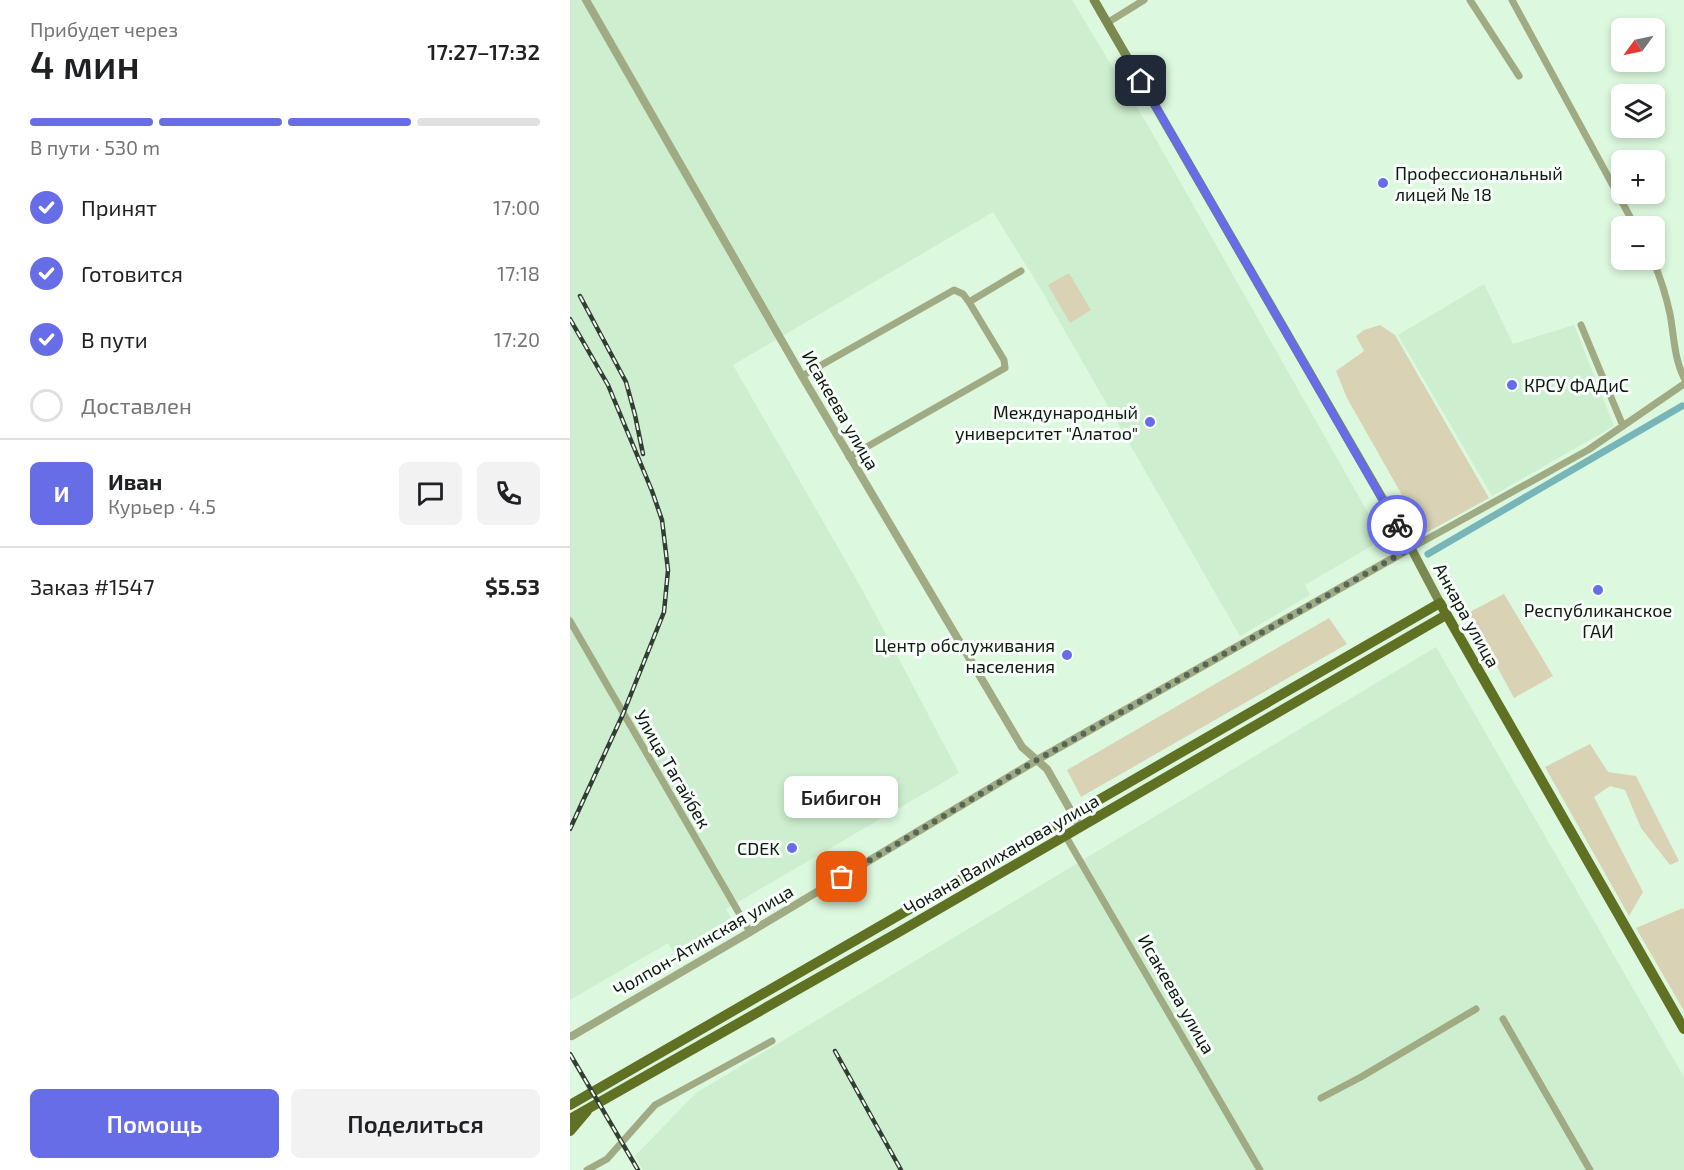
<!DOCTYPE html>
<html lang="ru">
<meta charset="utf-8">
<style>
body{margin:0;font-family:"Exo 2",sans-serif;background:#f2f2f2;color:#202124;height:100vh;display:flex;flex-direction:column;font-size:22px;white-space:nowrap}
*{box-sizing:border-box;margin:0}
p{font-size:20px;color:#757577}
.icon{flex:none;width:33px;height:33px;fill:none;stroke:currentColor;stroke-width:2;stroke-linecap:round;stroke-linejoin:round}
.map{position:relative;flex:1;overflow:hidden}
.details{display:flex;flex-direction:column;background:#fff;width:570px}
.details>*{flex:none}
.needle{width:39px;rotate:237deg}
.controls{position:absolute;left:1041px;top:18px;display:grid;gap:12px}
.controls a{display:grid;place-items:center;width:54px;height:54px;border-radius:9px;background:#fff;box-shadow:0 3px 9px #0003;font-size:30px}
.pin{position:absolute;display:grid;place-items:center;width:51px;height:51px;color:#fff;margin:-26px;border-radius:12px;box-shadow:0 3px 9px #0006}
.courier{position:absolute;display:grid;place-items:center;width:60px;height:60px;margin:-30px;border:4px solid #666de6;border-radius:50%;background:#fff;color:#222;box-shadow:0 2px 8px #0007}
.bubble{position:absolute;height:42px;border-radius:9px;background:#fff;box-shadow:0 3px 9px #0003;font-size:20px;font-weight:600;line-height:42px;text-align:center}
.overview em{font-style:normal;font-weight:600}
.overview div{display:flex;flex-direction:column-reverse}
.overview{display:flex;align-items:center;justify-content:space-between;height:102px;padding:0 30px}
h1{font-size:39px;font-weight:600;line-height:45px}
.bar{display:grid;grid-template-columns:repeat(4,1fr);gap:9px 6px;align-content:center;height:72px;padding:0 30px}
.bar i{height:8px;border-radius:4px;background:#e0e0e0}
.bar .active{background:#666de6}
.bar p{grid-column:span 4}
.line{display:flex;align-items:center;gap:15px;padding:0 30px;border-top:2px solid #e0e0e0}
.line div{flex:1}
.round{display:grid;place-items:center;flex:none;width:63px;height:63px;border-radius:9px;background:#f2f2f2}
ol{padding:0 30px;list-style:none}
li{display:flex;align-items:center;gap:18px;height:66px}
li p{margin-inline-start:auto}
li .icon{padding:6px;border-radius:50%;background:#666de6;color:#fff;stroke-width:4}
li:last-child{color:#757577}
li i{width:33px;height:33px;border:3px solid #e0e0e0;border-radius:50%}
.button{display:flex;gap:12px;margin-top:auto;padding:12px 30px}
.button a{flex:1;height:69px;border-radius:9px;background:#666de6;color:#fff;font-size:24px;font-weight:600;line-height:69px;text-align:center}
.button a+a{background:#f2f2f2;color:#202124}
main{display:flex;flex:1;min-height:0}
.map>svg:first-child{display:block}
.built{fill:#cdeecf}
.green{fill:#dad2b5}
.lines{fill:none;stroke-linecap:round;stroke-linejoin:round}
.canal{stroke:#78b5b8;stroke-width:7}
.minor{stroke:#a0ab84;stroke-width:7}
.tertiary{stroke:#a0ab84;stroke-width:8}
.secondary{stroke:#7a894f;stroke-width:9}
.primary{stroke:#607123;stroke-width:10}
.rail-casing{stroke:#313e32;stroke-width:4.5}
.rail{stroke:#f8fef9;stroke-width:2;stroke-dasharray:7;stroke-linecap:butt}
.done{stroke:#566657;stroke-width:6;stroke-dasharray:0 10.8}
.route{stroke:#666de6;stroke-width:8}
.poi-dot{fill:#666de6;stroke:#f8fef9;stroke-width:2}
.labels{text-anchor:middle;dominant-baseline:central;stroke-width:6;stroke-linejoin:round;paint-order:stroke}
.poi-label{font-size:18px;fill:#0e180f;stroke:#f8fef9;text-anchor:end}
.street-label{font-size:18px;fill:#0e180f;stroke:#f8fef9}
</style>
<main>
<section class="details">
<div class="overview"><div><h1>4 мин</h1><p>Прибудет через</p></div><em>17:27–17:32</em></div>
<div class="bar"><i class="active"></i><i class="active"></i><i class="active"></i><i></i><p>В пути · 530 m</p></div>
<ol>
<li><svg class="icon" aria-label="check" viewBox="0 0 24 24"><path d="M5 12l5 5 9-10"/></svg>Принят<p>17:00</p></li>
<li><svg class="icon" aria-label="check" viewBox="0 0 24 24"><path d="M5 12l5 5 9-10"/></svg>Готовится<p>17:18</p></li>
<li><svg class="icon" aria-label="check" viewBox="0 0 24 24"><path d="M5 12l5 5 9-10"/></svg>В пути<p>17:20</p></li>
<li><i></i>Доставлен</li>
</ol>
<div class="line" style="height:108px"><b class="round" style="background:#666de6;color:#fff">И</b><div><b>Иван</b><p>Курьер · 4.5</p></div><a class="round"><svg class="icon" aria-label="chat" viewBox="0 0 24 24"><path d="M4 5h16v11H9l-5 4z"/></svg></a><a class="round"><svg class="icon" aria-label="phone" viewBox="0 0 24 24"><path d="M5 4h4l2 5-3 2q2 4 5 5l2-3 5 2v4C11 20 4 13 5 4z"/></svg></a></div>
<div class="line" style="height:78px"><div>Заказ #1547</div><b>$5.53</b></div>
<div class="button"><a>Помощь</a><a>Поделиться</a></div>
</section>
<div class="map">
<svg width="1114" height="1170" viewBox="0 0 1114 1170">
<rect width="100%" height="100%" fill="#dcf8de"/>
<path class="built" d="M0 0H502L580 129 813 539 735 585 740 595 670 636 469 286 423 212 163 365 293 591 389 773 156 909 161 918 104 953 98 943 0 1000Z
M914 284 943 344 1004 325 1044 426 922 496 828 335Z
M866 647 1114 1077V1170H73L65 1156 126 1093Z"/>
<path class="green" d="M499 273 521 310 500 323 478 285Z
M810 325 825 335 919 498 854 534 777 398 766 371 794 351 786 336 794 330Z
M934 594 983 676 944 698 898 613Z
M759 618 777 644 511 797 497 770Z
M1020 744 1038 772 1066 776 1109 861 1100 865 1071 828 1055 790 1040 786 1024 797 1073 892 1059 916 975 767Z
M1113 908 1114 910V1011L1066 928Z"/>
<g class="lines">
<path class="canal" d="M858 554 1112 406"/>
<path class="minor" d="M900 0 949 76
M942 0 1065 226
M537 23 574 0
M1083 260C1090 277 1096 295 1100 314 1104 335 1104 358 1114 378
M399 302 451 271
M1011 325 1053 426
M232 376 384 290 393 294 399 302 434 360 435 368 279 457
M841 548 1018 450 1114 384
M0 621 180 932
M488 823 690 1170
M933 1019 1020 1170
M751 1098 791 1077 906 1009
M17 1170 37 1159 85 1105 202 1041"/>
<path class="tertiary" d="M16 0 232 376 452 747 477 769 510 827
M2 1036 180 932 467 760 841 548"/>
<path class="secondary" d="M524 0 841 548 870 603"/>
<path class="primary" d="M0 1105 870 603 1114 1029
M0 1119 329 932 876 615
M0 1131 17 1111"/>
<defs>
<path id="rail" d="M10 296 56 382 65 415 73 454
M0 319 38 385 82 491 92 520 98 570 94 612 53 714 0 829
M265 1051 331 1170
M0 1054 68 1170"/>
</defs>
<use href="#rail" class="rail-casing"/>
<use href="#rail" class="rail"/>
</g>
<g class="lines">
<path class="done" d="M272 877 467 760 841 548 827 525"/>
<path class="route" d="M571 81 827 525"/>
</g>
<g class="poi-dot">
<circle cx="813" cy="183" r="6"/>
<circle cx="942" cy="385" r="6"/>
<circle cx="580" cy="422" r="6"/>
<circle cx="1028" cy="590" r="6"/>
<circle cx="497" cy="655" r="6"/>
<circle cx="222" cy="848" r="6"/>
</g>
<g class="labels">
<g class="poi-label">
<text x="825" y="173" text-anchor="start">Профессиональный<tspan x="825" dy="21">лицей № 18</tspan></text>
<text x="954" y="385" text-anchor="start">КРСУ ФАДиС</text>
<text x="568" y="412">Международный<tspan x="568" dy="21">университет "Алатоо"</tspan></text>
<text x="1028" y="610" text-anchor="middle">Республиканское<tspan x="1028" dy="21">ГАИ</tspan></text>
<text x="485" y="645">Центр обслуживания<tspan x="485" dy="21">населения</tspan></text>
<text x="210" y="848">CDEK</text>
</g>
<g class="street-label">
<text transform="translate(271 410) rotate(60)">Исакеева улица</text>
<text transform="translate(897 615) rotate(61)">Анкара улица</text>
<text transform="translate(103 769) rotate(60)">Улица Тагайбек</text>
<text transform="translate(431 854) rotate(-30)">Чокана Валиханова улица</text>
<text transform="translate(133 940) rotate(-30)">Чолпон-Атинская улица</text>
<text transform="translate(607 994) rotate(60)">Исакеева улица</text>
</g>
</g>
</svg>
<div class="controls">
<a><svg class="needle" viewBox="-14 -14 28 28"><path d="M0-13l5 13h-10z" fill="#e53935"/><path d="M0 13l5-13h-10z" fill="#757577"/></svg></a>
<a><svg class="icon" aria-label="layers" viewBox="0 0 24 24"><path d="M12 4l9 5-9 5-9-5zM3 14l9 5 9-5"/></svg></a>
<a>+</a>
<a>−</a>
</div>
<div class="pin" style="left:272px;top:877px;background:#ea580c"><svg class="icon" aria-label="bag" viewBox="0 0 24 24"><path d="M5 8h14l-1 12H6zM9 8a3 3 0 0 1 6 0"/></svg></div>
<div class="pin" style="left:571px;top:81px;background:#1f2937"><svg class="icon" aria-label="home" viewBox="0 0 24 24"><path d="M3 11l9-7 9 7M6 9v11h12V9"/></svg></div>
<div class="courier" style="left:827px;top:525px"><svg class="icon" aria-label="bike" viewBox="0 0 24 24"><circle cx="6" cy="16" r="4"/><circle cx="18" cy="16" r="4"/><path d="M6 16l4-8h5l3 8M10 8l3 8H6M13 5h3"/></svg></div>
<div class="bubble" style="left:214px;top:776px;width:114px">Бибигон</div>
</div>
</main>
